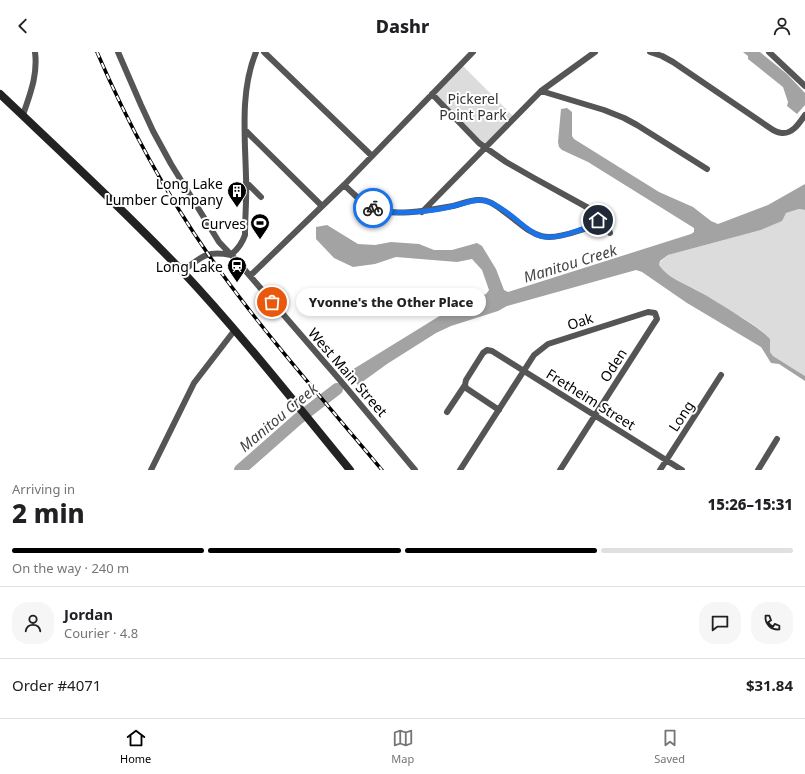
<!DOCTYPE html>
<meta charset="utf-8">
<style>
body{margin:0;font-family:"Noto Sans",sans-serif;background:#f6f6f6;color:#202124;height:100vh;display:flex;flex-direction:column;font-size:15px;white-space:nowrap}
*{box-sizing:border-box;margin:0}
p{font-size:13px;color:#757577}
.icon{flex:none;width:22px;height:22px;fill:none;stroke:currentColor;stroke-width:2;stroke-linecap:round;stroke-linejoin:round}
.map{position:relative;height:418px;overflow:hidden}
.panel{display:flex;flex-direction:column;background:#fff;flex:1}
.panel>*{flex:none}
.pin{position:absolute;display:grid;place-items:center;width:34px;height:34px;color:#fff;margin:-17px;border:2px solid #fff;border-radius:50%;box-shadow:0 1px 4px #0007}
.courier{position:absolute;display:grid;place-items:center;width:40px;height:40px;margin:-20px;border:3px solid #1a73e8;border-radius:50%;background:#fff;color:#222;box-shadow:0 1px 5px #0007}
.bubble{position:absolute;height:28px;border-radius:14px;background:#fff;box-shadow:0 2px 6px #0003;font-size:13px;font-weight:800;line-height:28px;text-align:center}
.overview em{font-style:normal;font-weight:800}
.overview div{display:flex;flex-direction:column-reverse}
.overview{display:flex;align-items:center;justify-content:space-between;height:68px;padding:0 12px}
h1{font-size:26px;font-weight:800;line-height:30px}
.bar{display:grid;grid-template-columns:repeat(4,1fr);gap:6px 4px;align-content:center;height:48px;padding:0 12px}
.bar i{height:5px;border-radius:3px;background:#e0e0e0}
.bar .active{background:#000}
.bar p{grid-column:span 4}
.line{display:flex;align-items:center;gap:10px;padding:0 12px;border-top:1px solid #e0e0e0}
.line div{flex:1}
.round{display:grid;place-items:center;flex:none;width:42px;height:42px;border-radius:16px;background:#f6f6f6}
header{display:flex;justify-content:space-between;align-items:center;height:52px;padding:0 12px;background:#fff;font-size:18px;font-weight:800}
.dock{display:flex;justify-content:space-around;align-items:center;height:56px;border-top:1px solid #e0e0e0;background:#fff;font-size:11px;color:#757577}
.dock a{display:grid;justify-items:center;gap:2px}
.dock .active{color:#000}
.map>svg:first-child{display:block}
.green{fill:#dcdcdc}
.water{fill:#a3a3a3}
.lines{fill:none;stroke-linecap:round;stroke-linejoin:round}
.river{stroke:#a3a3a3;stroke-width:12}
.minor{stroke:#555;stroke-width:6}
.secondary{stroke:#222;stroke-width:8}
.rail-casing{stroke:#000;stroke-width:3.5}
.rail{stroke:#fff;stroke-width:2;stroke-dasharray:6;stroke-linecap:butt}
.done{stroke:#595959;stroke-width:4;stroke-dasharray:0 7.2}
.route{stroke:#1a73e8;stroke-width:5}
.labels{text-anchor:middle;dominant-baseline:central;stroke-width:4;stroke-linejoin:round;paint-order:stroke}
.park-label{font-size:14px;fill:#333;stroke:#fff}
.poi-label{font-size:14px;fill:#000;stroke:#fff;text-anchor:end}
.street-label{font-size:14px;fill:#000;stroke:#fff}
.water-label{font-size:15px;font-style:italic;fill:#444;stroke:#fff}
</style>
<header><svg class="icon" aria-label="back" viewBox="0 0 24 24"><path d="M15 5l-7 7 7 7"/></svg>Dashr<svg class="icon" aria-label="person" viewBox="0 0 24 24"><circle cx="12" cy="8" r="4"/><path d="M4 21q1-7 8-7t8 7"/></svg></header>
<div class="map">
<svg width="805" height="418" viewBox="0 0 805 418">
<rect width="100%" height="100%" fill="#fff"/>
<path class="green" d="M461 12 515 66 486 95 432 42Z
M799 157 805 158V324L773 304 770 300V287C760 275 746 268 732 260 720 252 708 244 695 237 682 231 668 226 659 213L660 210 668 203 761 178 781 169 786 161Z"/>
<path class="water" d="M743 0H760L787 22 805 41V53L797 62 787 54 788 50 783 35 748 7V4Z
M567 56 572 60V84L574 87 659 140 693 155 711 169 718 172 768 153 805 132V158L799 157 786 161 782 169 761 178 668 203 660 209 659 213C669 227 682 230 696 238 710 245 723 254 736 262 748 270 760 276 770 287V300L773 304 805 324V329L779 312 771 311 761 295 687 251 642 220 636 218 507 254 498 259 451 274 436 281 387 312 358 333 347 321 459 252 486 242 489 238 482 218 472 207 457 210 396 205 375 212 353 215 334 206 316 187V175L327 173 358 192 375 193 391 190 419 192 434 198H452L477 191 482 194 496 217 504 238 508 240 691 182 694 180V176L588 110 562 98 559 95 558 90 561 57Z"/>
<g class="lines">
<path class="river" d="M240 418 298 367 337 337"/>
<path class="minor" d="M118 0 141 53 153 79 171 112 219 190 238 210 339 327 415 418
M264 0 372 104
M650 0 662 4 673 10 773 78C775 79 780 81 782 81 793 82 800 70 805 63
M769 0 805 34
M541 39 604 58 624 66 637 73 707 117
M432 42 479 91 506 110 534 126 592 158 606 170 610 181
M23 63C30 42 38 23 35 0
M245 78 322 154
M246 130 261 145
M344 133C352 140 360 149 369 155 389 166 431 158 453 154 462 152 471 147 480 148 489 148 495 153 502 158 534 181 536 193 578 179 587 176 596 174 599 164
M422 160 541 39 595 0
M182 220C201 205 206 198 231 203 238 197 242 192 245 183 245 164 247 144 246 125 245 83 240 39 256 0
M250 224 344 133 473 0
M499 358 466 336 465 333 466 328 483 301 487 298 492 299 682 418
M447 360 465 333
M151 418 194 331 234 279
M460 418 534 303 548 292 648 260 655 261 657 267 653 273 560 418
M660 418 721 323
M758 418 777 387"/>
<path class="secondary" d="M0 42C61 100 124 158 182 219 241 282 295 351 350 418"/>
<defs>
<path id="rail" d="M97 0C130 77 171 151 220 219 270 288 327 352 382 418"/>
</defs>
<use href="#rail" class="rail-casing"/>
<use href="#rail" class="rail"/>
</g>
<g class="lines">
<path class="done" d="M272 250 250 224 344 132 368 154 373 156"/>
<path class="route" d="M373 156C391 165 437 159 457 153 467 151 476 146 486 149 493 151 499 155 505 159 534 180 536 193 574 180 583 177 592 175 598 168"/>
</g>
<defs>
<symbol id="building-pin" viewBox="-11 -11 22 30"><path d="M0 17L-7.5 6A9.5 9.5 0 1 1 7.5 6Z" fill="#000" stroke="#fff"/><path d="M-4-6H4V6H1V3H-1V6H-4ZM-2.5-4.3h1.7v1.8h-1.7ZM.8-4.3h1.7v1.8H.8ZM-2.5-1h1.7V.8h-1.7ZM.8-1h1.7V.8H.8Z" fill="#fff"/></symbol>
<symbol id="stadium-pin" viewBox="-11 -11 22 30"><path d="M0 17L-7.5 6A9.5 9.5 0 1 1 7.5 6Z" fill="#000" stroke="#fff"/><path d="M0-5a6.5 5 0 1 0 0 10a6.5 5 0 1 0 0-10ZM-3.5-1.8h7v3.6h-7Z" fill="#fff"/></symbol>
<symbol id="station-pin" viewBox="-11 -11 22 30"><path d="M0 17L-7.5 6A9.5 9.5 0 1 1 7.5 6Z" fill="#000" stroke="#fff"/><path d="M-3-6H3Q5-6 5-4V2Q5 4 3 4L4.5 6H3L1.5 4h-3L-3 6H-4.5L-3 4Q-5 4-5 2V-4Q-5-6-3-6ZM-3.5-4v3h7v-3ZM-3.5 1v1.5H-2V1ZM2 1v1.5H3.5V1Z" fill="#fff"/></symbol>
</defs>
<g fill-rule="evenodd">
<use href="#building-pin" x="226" y="128" width="22" height="30"/>
<use href="#stadium-pin" x="249" y="160" width="22" height="30"/>
<use href="#station-pin" x="226" y="203" width="22" height="30"/>
</g>
<g class="labels">
<g class="park-label">
<text x="473" y="46">Pickerel<tspan x="473" dy="16">Point Park</tspan></text>
</g>
<g class="poi-label">
<text x="223" y="131">Long Lake<tspan x="223" dy="16">Lumber Company</tspan></text>
<text x="246" y="171">Curves</text>
<text x="223" y="214">Long Lake</text>
</g>
<g class="street-label">
<text transform="translate(580 269) rotate(-18)">Oak</text>
<text transform="translate(613 313) rotate(-57)">Oden</text>
<text transform="translate(348 320) rotate(49)">West Main Street</text>
<text transform="translate(591 347) rotate(32)">Fretheim Street</text>
<text transform="translate(681 364) rotate(-57)">Long</text>
</g>
<g class="water-label">
<text transform="translate(570 211) rotate(-17)">Manitou Creek</text>
<text transform="translate(278 365) rotate(-40)">Manitou Creek</text>
</g>
</g>
</svg>
<div class="pin" style="left:272px;top:250px;background:#ea580c"><svg class="icon" aria-label="bag" viewBox="0 0 24 24"><path d="M5 8h14l-1 12H6zM9 8a3 3 0 0 1 6 0"/></svg></div>
<div class="pin" style="left:598px;top:168px;background:#1f2937"><svg class="icon" aria-label="home" viewBox="0 0 24 24"><path d="M3 11l9-7 9 7M6 9v11h12V9"/></svg></div>
<div class="courier" style="left:373px;top:156px"><svg class="icon" aria-label="bike" viewBox="0 0 24 24"><circle cx="6" cy="16" r="4"/><circle cx="18" cy="16" r="4"/><path d="M6 16l4-8h5l3 8M10 8l3 8H6M13 5h3"/></svg></div>
<div class="bubble" style="left:296px;top:236px;width:190px">Yvonne's the Other Place</div>
</div>
<section class="panel">
<div class="overview"><div><h1>2 min</h1><p>Arriving in</p></div><em>15:26–15:31</em></div>
<div class="bar"><i class="active"></i><i class="active"></i><i class="active"></i><i></i><p>On the way · 240 m</p></div>
<div class="line" style="height:72px"><a class="round"><svg class="icon" aria-label="person" viewBox="0 0 24 24"><circle cx="12" cy="8" r="4"/><path d="M4 21q1-7 8-7t8 7"/></svg></a><div><b>Jordan</b><p>Courier · 4.8</p></div><a class="round"><svg class="icon" aria-label="chat" viewBox="0 0 24 24"><path d="M4 5h16v11H9l-5 4z"/></svg></a><a class="round"><svg class="icon" aria-label="phone" viewBox="0 0 24 24"><path d="M5 4h4l2 5-3 2q2 4 5 5l2-3 5 2v4C11 20 4 13 5 4z"/></svg></a></div>
<div class="line" style="height:52px"><div>Order #4071</div><b>$31.84</b></div>
</section>
<nav class="dock">
<a class="active"><svg class="icon" aria-label="home" viewBox="0 0 24 24"><path d="M3 11l9-7 9 7M6 9v11h12V9"/></svg>Home</a>
<a><svg class="icon" aria-label="map" viewBox="0 0 24 24"><path d="M3 6l6-2 6 2 6-2v14l-6 2-6-2-6 2zM9 4v14M15 6v14"/></svg>Map</a>
<a><svg class="icon" aria-label="saved" viewBox="0 0 24 24"><path d="M7 4h10v16l-5-4-5 4z"/></svg>Saved</a>
</nav>
